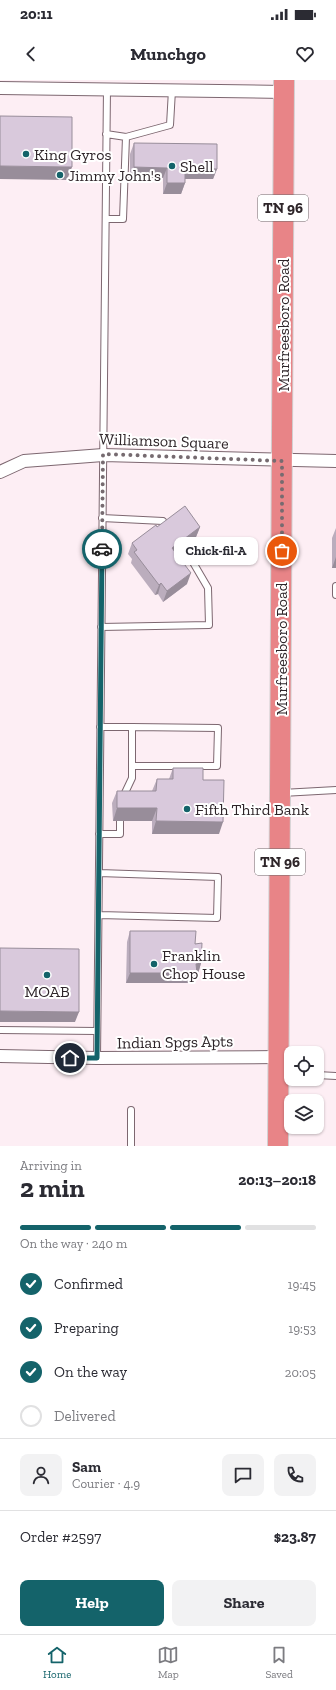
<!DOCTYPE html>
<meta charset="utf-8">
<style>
body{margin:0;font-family:"Zilla Slab",serif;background:#f2f2f3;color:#2b2b33;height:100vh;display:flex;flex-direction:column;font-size:15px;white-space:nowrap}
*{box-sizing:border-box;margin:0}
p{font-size:13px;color:#7c7c81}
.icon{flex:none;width:22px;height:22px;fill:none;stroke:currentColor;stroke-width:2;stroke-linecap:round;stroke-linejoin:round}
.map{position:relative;height:1066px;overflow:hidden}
.sheet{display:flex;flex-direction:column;background:#fff;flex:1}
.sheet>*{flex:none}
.controls{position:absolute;left:284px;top:966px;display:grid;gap:8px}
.controls a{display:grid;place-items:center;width:40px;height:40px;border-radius:8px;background:#fff;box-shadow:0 1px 3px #0004;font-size:20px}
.pin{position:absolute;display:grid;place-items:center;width:34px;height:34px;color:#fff;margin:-17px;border:2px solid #fff;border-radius:50%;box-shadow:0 1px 4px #0007}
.courier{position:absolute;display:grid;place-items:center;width:40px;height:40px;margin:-20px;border:3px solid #14636a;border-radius:50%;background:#fff;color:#222;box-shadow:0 1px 5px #0007}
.bubble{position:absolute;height:28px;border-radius:8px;background:#fff;box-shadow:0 1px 3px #0004;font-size:13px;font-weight:800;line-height:28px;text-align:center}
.headline em{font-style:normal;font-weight:800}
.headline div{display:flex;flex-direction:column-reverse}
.headline{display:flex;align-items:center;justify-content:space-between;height:68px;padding:0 20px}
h1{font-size:26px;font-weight:800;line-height:30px}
.bar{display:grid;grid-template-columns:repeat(4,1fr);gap:6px 4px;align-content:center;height:48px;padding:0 20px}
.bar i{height:5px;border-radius:3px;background:#e1e1e2}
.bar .on{background:#14636a}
.bar p{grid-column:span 4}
.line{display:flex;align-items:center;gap:10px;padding:0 20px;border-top:1px solid #e1e1e2}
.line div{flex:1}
.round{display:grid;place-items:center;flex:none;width:42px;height:42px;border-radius:8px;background:#f2f2f3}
ol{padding:0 20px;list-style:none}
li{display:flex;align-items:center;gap:12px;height:44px}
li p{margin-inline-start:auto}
li .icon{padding:4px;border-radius:50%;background:#14636a;color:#fff;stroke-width:4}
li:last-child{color:#7c7c81}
li i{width:22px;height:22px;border:2px solid #e1e1e2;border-radius:50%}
.button{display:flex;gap:8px;margin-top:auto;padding:8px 20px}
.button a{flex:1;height:46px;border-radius:8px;background:#14636a;color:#fff;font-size:16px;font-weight:800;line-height:46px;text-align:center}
.button a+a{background:#f2f2f3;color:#2b2b33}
.status{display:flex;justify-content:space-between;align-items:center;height:28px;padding:0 20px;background:#fff;direction:ltr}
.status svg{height:11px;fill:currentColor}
header{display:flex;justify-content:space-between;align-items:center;height:52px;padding:0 20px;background:#fff;font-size:18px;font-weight:800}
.menu{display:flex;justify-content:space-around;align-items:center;height:56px;border-top:1px solid #e1e1e2;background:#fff;font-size:11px;color:#7c7c81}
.menu a{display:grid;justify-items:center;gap:2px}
.menu .on{color:#14636a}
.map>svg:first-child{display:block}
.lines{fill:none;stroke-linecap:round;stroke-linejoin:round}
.service-casing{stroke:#7d6770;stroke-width:8}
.minor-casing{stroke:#7d6770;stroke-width:14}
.trunk-casing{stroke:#d1cfd0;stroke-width:22}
.service{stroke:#fff;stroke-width:6}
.minor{stroke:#fff;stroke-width:12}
.trunk{stroke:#e88487;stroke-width:20}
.wall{fill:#bbadbd}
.shaded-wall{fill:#988d9a}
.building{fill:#d9c9dc;stroke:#988d9a}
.done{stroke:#766b70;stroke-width:4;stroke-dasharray:0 7.2}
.route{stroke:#14636a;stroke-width:5}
.poi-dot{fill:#14636a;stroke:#fff;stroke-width:1.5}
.labels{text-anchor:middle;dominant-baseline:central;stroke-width:4;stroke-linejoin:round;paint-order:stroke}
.shield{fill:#fff;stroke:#6d6669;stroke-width:1}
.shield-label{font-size:15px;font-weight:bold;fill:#2e2529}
.poi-label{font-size:16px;fill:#2e2529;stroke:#fff;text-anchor:start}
.street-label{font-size:16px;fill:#2e2529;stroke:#fff}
</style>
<div class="status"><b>20:11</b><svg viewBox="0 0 49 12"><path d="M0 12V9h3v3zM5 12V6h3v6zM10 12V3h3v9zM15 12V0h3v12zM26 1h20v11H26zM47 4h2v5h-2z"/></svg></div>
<header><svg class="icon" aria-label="back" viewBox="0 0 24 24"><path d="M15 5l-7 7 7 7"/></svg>Munchgo<svg class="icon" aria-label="heart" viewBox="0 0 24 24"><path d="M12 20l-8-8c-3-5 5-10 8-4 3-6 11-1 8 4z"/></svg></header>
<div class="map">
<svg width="336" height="1066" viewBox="0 0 336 1066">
<rect width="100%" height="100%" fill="#fdeef4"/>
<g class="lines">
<defs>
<path id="service" d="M106 54 126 57
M106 139H123L126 57 170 45 172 10
M102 438 163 441 168 446
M336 506V515
M101 547 209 545 208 508 184 467
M100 647H132V698L123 717
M132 686H217L218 648 132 647
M282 713 336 710
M99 754H120V741
M99 835 217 838 218 797 99 793
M0 950 97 951
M97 978 107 8
M280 994H291
M317 995 336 996
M131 1066V1030"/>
<path id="minor" d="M0 8 284 12
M0 392 24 381 103 375 336 381
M0 976 97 978 279 977"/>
<path id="trunk" d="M278 1066 284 0"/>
</defs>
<use href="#service" class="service-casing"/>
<use href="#minor" class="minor-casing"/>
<use href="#trunk" class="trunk-casing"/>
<use href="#service" class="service"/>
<use href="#minor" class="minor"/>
<use href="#trunk" class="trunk"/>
</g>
<path class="wall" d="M134 63 217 89 213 99H185V103L181 114H163V98H130V74Z
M157 447H200L196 457 176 473 187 504 163 522 158 514 155 515 131 483 132 479 128 474 132 463Z
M336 448V488H332V458Z
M173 688 203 700 219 754H152V741H113L112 723 117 711H152L157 699H169Z
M130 851 195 864 201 883 198 894H196L193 903H126L127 862Z"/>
<path class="shaded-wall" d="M0 86 72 87 67 100 0 99Z
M134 87 167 88 163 98H130Z
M185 88 217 89 213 99H181Z
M167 103H185L181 114H163Z
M200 447 196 457 169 479 172 468Z
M336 477V488H332Z
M191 493 187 504 163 522 167 511Z
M161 503 158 514 155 515 159 505Z
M117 728H157L152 741H113Z
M156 741 223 742 219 754H152Z
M201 883 198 894H196L193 903H126L130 893Z
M0 931 79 932 75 942H0Z"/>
<path class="building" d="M0 36 72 37V87L0 86Z
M134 63 217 64V89L185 88V103H167V88L134 87Z
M185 426 200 447 172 468 191 493 167 511 161 503 159 505 134 472 137 470 132 463 156 445 157 447Z
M173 688H203V700H224L223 742 156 741 157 728H117V711H156L157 699H173Z
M130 851H196L195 864 202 863 201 883 196 884 197 893H130Z
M0 868 79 869V932L0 931Z"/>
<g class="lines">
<path class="done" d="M102 469 103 374 282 381V471"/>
<path class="route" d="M70 978H97L102 469"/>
</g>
<g class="poi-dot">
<circle cx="26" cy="74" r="4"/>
<circle cx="172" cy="86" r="4"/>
<circle cx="60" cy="95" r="4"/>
<circle cx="187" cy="729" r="4"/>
<circle cx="154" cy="884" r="4"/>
<circle cx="47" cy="895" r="4"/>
</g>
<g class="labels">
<g class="shield">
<rect x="258" y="115" width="50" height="26" rx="3"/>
<rect x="255" y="769" width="50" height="26" rx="3"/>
</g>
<g class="shield-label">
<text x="283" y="128">TN 96</text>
<text x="280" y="782">TN 96</text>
</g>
<g class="poi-label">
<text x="34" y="74">King Gyros</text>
<text x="180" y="86">Shell</text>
<text x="68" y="95">Jimmy John's</text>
<text x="195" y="729">Fifth Third Bank</text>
<text x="162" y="875">Franklin<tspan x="162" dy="18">Chop House</tspan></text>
<text x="47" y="911" text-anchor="middle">MOAB</text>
</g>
<g class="street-label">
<text transform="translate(283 245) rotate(-90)">Murfreesboro Road</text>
<text transform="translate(164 361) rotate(2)">Williamson Square</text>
<text transform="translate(281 569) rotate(-90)">Murfreesboro Road</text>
<text transform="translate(175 962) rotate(-1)">Indian Spgs Apts</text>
</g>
</g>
</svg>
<div class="controls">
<a><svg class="icon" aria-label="locate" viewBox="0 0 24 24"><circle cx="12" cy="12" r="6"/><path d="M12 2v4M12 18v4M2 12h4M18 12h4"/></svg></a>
<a><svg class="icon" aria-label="layers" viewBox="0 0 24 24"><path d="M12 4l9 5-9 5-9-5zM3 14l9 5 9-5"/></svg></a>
</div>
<div class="pin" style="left:282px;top:471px;background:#ea580c"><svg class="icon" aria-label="bag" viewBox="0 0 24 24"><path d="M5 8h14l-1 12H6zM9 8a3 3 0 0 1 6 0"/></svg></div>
<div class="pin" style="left:70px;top:978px;background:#1f2937"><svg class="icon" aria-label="home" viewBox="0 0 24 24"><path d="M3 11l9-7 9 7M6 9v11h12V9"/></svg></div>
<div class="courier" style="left:102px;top:469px"><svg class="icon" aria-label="car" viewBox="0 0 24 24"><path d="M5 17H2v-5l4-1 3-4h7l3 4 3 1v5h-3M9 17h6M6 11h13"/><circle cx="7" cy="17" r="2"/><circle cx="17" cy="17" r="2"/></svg></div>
<div class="bubble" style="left:174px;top:457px;width:84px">Chick-fil-A</div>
</div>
<section class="sheet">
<div class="headline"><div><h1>2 min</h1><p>Arriving in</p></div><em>20:13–20:18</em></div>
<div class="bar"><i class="on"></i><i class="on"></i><i class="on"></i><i></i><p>On the way · 240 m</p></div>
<ol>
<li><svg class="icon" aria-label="check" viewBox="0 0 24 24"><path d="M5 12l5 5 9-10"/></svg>Confirmed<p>19:45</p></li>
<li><svg class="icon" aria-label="check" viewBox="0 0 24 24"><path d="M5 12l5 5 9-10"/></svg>Preparing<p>19:53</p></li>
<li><svg class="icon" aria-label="check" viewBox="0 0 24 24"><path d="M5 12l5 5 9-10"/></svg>On the way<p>20:05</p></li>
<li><i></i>Delivered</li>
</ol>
<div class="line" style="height:72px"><a class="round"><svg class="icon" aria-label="person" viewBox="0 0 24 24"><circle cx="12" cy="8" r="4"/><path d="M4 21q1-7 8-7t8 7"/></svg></a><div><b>Sam</b><p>Courier · 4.9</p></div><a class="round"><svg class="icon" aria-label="chat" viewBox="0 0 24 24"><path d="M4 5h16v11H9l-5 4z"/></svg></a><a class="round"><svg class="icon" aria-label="phone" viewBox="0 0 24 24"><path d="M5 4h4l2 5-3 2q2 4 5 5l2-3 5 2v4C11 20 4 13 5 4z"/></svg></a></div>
<div class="line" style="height:52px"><div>Order #2597</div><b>$23.87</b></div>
<div class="button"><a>Help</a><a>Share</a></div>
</section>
<nav class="menu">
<a class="on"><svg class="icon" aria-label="home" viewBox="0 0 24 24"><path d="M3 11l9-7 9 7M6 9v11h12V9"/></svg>Home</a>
<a><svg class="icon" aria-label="map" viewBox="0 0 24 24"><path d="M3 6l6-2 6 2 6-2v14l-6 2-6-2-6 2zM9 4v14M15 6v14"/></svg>Map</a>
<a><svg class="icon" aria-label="saved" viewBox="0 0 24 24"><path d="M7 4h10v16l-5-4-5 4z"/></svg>Saved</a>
</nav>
